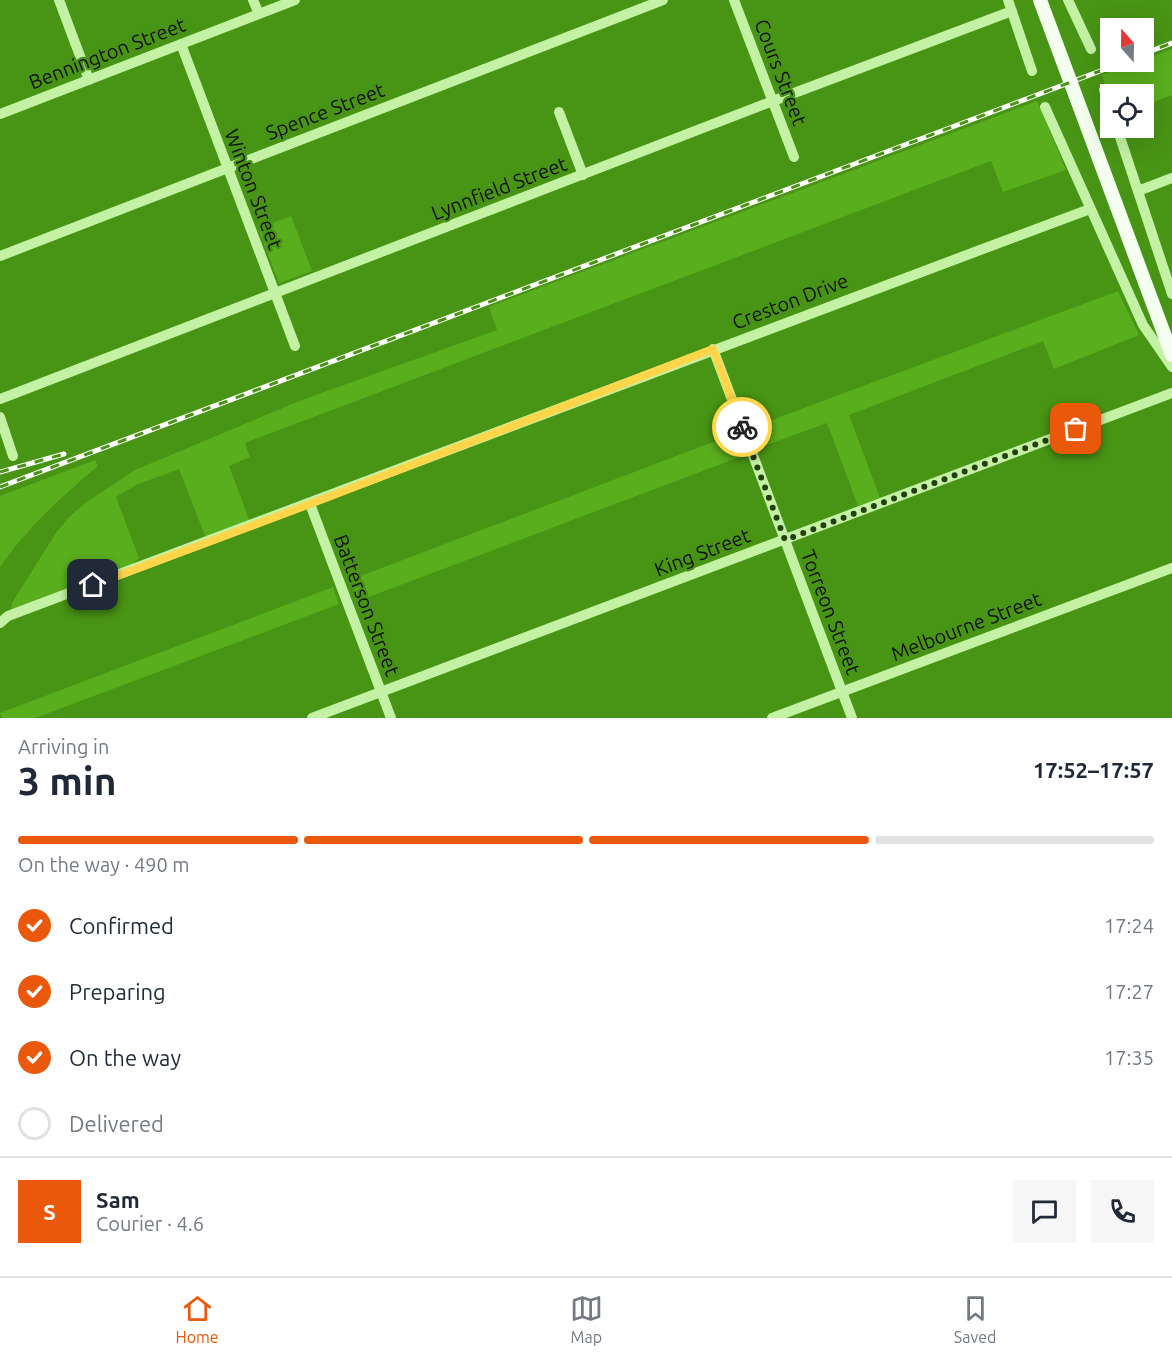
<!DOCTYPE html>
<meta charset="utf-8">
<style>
body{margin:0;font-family:Ubuntu,sans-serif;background:#f6f6f7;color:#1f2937;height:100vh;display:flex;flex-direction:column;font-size:22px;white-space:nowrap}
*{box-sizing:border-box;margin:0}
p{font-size:20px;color:#747a83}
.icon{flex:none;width:33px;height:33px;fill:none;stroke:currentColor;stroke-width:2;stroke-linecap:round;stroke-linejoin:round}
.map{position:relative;height:718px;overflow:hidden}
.panel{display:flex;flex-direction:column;background:#fff;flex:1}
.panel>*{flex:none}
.needle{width:39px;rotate:340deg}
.fabs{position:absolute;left:1100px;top:18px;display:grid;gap:12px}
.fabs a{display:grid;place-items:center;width:54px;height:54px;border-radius:0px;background:#fff;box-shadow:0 6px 24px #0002;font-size:30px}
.pin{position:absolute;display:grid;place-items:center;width:51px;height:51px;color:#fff;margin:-26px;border-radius:12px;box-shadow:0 3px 9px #0006}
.courier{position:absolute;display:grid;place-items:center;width:60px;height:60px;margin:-30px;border:4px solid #ffd54a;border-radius:50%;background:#fff;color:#222;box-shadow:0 2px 8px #0007}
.overview em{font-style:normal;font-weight:700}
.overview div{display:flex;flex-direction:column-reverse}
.overview{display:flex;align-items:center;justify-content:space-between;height:102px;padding:0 18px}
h1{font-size:39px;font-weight:700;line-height:45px}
.bar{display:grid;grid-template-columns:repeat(4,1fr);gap:9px 6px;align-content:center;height:72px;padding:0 18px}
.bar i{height:8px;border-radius:4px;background:#e0e1e3}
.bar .active{background:#ea580c}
.bar p{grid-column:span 4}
.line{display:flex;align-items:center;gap:15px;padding:0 18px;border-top:2px solid #e0e1e3}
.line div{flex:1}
.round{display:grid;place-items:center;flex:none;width:63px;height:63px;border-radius:0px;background:#f6f6f7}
ol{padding:0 18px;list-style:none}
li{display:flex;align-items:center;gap:18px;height:66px}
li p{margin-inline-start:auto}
li .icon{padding:6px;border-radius:50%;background:#ea580c;color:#fff;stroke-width:4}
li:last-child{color:#747a83}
li i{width:33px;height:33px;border:3px solid #e0e1e3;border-radius:50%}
.tab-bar{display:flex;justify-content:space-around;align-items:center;height:84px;border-top:2px solid #e0e1e3;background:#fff;font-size:16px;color:#747a83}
.tab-bar a{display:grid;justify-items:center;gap:3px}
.tab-bar .active{color:#ea580c}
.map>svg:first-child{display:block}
.green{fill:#59ae1d}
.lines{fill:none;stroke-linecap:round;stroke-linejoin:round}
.minor{stroke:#c4f2a4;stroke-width:10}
.major{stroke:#f4ffef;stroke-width:14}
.rail-casing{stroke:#fff;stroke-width:5}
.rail{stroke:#489415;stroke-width:3;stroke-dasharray:9;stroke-linecap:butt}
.done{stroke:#243f12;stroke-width:6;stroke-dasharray:0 10.8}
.route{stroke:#ffd54a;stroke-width:8}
.labels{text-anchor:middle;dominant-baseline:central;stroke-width:4.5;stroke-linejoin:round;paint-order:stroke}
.street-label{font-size:20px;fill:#111;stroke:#489415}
</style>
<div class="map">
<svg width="1172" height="718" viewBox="0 0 1172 718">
<rect width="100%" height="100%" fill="#489415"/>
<path class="green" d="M1172 49V95L1143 106V94H1110V98L1102 75Z
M1037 101 1066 170 1003 192 991 161 245 443 250 457 229 466 250 522 206 538 179 469 136 485 116 497 139 558 131 565 11 611 12 603 18 593 56 533 69 517 88 501 135 470 302 400 497 330 489 307Z
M291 216 312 271 279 283 258 228Z
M1118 291 1139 335 1054 369 1043 341 849 415 880 498 858 506 827 423 761 447 753 427Z
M729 436 737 458 358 601 350 580Z
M95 460 98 466C61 497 27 528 0 567V496Z
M333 587 339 604 35 718H2L0 713Z"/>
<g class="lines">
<path class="minor" d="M59 0 89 80
M253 0 259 14
M734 0 794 157
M1008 0 1032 71
M1068 0 1091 49
M181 44 295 346
M1104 90 1110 107
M1045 107 1143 325 1172 367
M559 112 583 175
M0 114 295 0
M1117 128 1172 294
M1138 191 1172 178
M0 256 663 0
M713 349 852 718
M0 399 773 101 1012 11
M0 417 13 456
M310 504 391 718
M0 623 8 616C370 482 729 343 1090 209
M312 718 1172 393
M772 718 1172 568"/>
<path class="major" d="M1040 0 1172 355"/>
<defs>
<path id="rail" d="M1143 54 1172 43
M0 472 64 454
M0 487 1124 62"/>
</defs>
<use href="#rail" class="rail-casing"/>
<use href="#rail" class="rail"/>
</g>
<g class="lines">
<path class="done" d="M742 427 785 540 1076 429"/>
<path class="route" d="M93 585 310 504 713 349 742 427"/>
</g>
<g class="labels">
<g class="street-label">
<text transform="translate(107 53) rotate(-21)">Bennington Street</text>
<text transform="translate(781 72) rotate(69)">Cours Street</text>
<text transform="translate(325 111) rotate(-21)">Spence Street</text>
<text transform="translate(499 188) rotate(-21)">Lynnfield Street</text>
<text transform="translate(254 189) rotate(69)">Winton Street</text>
<text transform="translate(790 301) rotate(-21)">Creston Drive</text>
<text transform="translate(702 552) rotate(-21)">King Street</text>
<text transform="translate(367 605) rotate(69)">Batterson Street</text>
<text transform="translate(831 612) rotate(69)">Torreon Street</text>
<text transform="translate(966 626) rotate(-21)">Melbourne Street</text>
</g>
</g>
</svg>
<div class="fabs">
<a><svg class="needle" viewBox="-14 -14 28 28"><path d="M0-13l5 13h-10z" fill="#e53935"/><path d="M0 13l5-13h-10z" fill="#747a83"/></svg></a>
<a><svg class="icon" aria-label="locate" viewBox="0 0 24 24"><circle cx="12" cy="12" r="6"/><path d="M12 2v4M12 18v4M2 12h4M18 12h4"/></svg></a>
</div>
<div class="pin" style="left:1076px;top:429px;background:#ea580c"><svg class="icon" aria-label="bag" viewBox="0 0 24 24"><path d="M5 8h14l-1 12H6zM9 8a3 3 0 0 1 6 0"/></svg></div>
<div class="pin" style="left:93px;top:585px;background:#1f2937"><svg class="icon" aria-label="home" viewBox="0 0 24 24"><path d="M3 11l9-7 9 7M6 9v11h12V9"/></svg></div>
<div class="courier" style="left:742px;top:427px"><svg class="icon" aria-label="bike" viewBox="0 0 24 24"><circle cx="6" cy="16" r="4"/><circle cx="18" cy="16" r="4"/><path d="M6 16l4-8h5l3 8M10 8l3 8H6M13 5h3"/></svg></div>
</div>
<section class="panel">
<div class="overview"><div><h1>3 min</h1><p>Arriving in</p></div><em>17:52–17:57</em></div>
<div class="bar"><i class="active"></i><i class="active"></i><i class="active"></i><i></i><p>On the way · 490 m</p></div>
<ol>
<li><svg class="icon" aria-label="check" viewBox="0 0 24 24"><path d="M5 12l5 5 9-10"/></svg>Confirmed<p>17:24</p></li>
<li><svg class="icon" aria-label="check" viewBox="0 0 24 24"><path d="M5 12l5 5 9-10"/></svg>Preparing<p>17:27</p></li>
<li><svg class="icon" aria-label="check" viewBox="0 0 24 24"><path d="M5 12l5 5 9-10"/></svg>On the way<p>17:35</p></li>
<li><i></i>Delivered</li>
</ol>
<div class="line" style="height:108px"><b class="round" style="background:#ea580c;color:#fff">S</b><div><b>Sam</b><p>Courier · 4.6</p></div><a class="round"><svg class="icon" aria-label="chat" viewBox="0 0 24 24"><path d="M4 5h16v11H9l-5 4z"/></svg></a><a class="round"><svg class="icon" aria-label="phone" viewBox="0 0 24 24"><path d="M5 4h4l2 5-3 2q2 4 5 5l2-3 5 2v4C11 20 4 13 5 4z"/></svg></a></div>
</section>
<nav class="tab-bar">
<a class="active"><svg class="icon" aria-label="home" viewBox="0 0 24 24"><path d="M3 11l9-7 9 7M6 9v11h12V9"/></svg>Home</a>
<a><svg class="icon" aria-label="map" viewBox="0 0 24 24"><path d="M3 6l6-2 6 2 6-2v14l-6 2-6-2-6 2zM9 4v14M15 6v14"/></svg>Map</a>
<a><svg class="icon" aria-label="saved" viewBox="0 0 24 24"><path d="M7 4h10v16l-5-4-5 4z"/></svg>Saved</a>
</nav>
